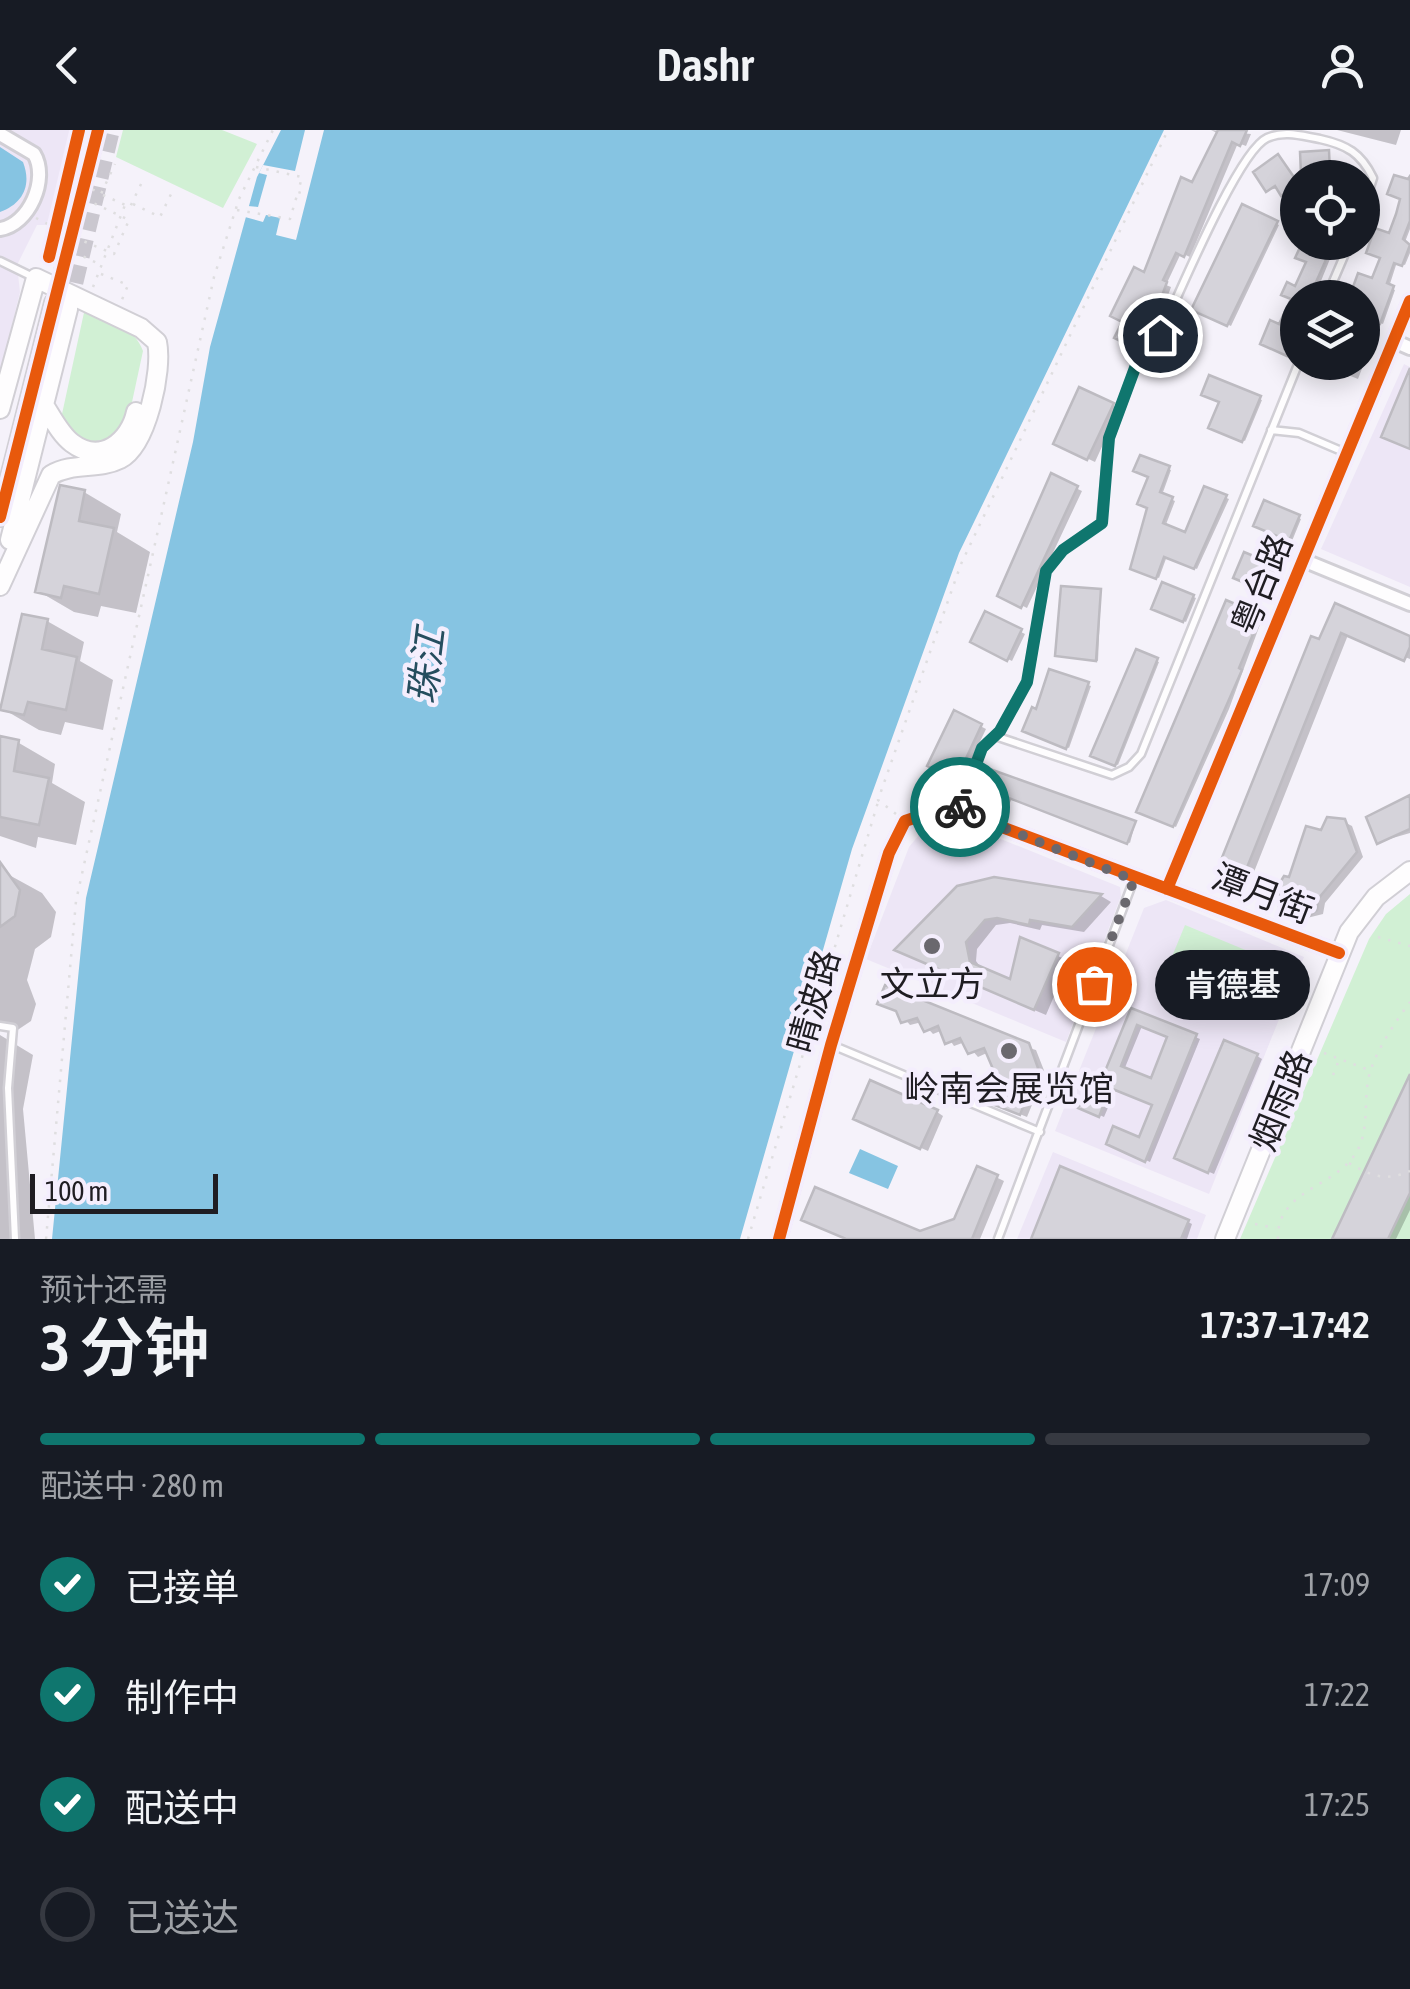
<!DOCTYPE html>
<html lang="zh">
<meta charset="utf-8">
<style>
body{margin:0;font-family:"Asap Condensed","Noto Sans SC",sans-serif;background:#242831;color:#f1f3f6;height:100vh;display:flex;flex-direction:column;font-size:38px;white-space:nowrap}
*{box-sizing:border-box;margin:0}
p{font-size:32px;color:#9ea1a6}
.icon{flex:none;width:55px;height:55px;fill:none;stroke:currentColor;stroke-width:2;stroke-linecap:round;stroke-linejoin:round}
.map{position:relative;height:1109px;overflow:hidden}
.drawer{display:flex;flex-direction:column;background:#171b24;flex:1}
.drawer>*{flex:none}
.controls{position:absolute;left:1280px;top:30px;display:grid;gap:20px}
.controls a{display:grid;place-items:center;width:100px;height:100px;border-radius:50%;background:#171b24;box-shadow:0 5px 25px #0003;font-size:50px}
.scale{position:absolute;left:30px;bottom:25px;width:188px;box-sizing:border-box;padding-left:10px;border:5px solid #1f1d22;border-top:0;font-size:28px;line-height:35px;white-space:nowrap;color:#1f1d22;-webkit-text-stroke:8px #f4eefd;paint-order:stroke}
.pin{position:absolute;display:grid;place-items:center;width:85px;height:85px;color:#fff;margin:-42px;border:5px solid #fff;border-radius:50%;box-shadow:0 2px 10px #0007}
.courier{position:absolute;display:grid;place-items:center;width:100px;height:100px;margin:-50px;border:8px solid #0f766e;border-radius:50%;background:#fff;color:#222;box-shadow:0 2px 12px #0007}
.bubble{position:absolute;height:70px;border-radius:35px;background:#171b24;box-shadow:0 5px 25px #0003;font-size:32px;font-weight:600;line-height:70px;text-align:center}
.overview em{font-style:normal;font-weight:600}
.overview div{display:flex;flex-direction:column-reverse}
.overview{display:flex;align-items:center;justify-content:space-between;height:170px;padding:0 40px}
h1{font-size:65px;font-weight:600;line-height:75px}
.bar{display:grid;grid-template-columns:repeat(4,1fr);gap:15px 10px;align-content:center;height:120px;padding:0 40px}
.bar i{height:12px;border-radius:8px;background:#363941}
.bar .on{background:#0f766e}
.bar p{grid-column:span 4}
ol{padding:0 40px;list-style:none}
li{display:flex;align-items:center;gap:30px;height:110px}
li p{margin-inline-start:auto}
li .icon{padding:10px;border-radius:50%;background:#0f766e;color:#fff;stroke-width:4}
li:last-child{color:#9ea1a6}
li i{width:55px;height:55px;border:5px solid #363941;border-radius:50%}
header{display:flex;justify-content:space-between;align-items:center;height:130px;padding:0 40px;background:#171b24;font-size:45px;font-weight:600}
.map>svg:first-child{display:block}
.built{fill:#ede6f6}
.green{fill:#d1f0d4}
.water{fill:#86c4e2}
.pier{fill:#f5f2fa}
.shadow{fill:#0003;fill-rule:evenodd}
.building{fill:#d5d3da;stroke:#bdbbc1;stroke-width:2.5;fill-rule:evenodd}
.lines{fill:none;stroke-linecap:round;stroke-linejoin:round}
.secondary-tunnel{stroke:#cac7cf;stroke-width:18;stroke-dasharray:18 9;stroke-linecap:butt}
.lane-casing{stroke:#d1cfd5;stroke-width:11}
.street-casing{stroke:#d1cfd5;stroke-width:18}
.secondary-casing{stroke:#d1cfd5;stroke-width:22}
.path{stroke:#dfdee0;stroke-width:2.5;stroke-dasharray:2.5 8;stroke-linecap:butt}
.lane{stroke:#fefdfe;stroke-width:6}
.street{stroke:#fefdfe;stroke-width:12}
.secondary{stroke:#fefdfe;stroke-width:18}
.cycleway-casing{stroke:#f4eefd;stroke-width:19}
.cycleway{stroke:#e8590c;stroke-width:12}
.done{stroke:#6a686e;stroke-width:10;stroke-dasharray:0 18}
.route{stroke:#0f766e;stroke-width:12}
.poi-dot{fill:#6a686e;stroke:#f4eefd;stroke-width:4}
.labels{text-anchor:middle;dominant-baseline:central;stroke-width:9;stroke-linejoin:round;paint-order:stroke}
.street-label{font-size:35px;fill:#1f1d22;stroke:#f4eefd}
.poi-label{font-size:35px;fill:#1f1d22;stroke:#f4eefd}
.water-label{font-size:38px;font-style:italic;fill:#254d5e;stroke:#f4eefd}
</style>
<header><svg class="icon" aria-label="back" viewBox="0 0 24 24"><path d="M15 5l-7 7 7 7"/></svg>Dashr<svg class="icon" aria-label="person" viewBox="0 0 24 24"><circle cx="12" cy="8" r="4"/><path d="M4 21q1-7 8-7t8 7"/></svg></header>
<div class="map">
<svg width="1410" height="1109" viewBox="0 0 1410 1109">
<rect width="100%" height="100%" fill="#f5f2fa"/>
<path class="built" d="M0 0H76L59 45 64 53 46 95H37L17 135 20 162 0 245Z
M1404 234 1410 237V457L1321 419Z
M944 693 971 697 1120 757 1121 766 1066 912 866 829 909 717 925 698Z
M1166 770 1304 827 1209 1064 1055 1001 1144 778Z
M1053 1022 1206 1085 1197 1109H1017Z"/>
<path class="green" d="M123 0H222L257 14 223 78 116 27Z
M85 178C106 188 135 197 143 221L129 286 118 307 91 312 69 305 62 284Z
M1410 764V1109H1240L1369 809 1386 784Z
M1185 795 1282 835 1262 886 1164 846Z"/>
<path class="water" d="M281 0H1164L959 423 852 719 740 1109H52L86 768 193 312 210 217 257 47Z
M0 17 23 32C32 55 23 74 0 82Z
M860 1019 898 1036 888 1059 849 1043Z"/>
<path class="pier" d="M305 0H324L296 110 276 105 280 88 266 85 263 92 245 87 248 76 258 77 267 45 259 43 263 35 295 41Z"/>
<path class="shadow" d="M1211 0 1251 4 1246 16 1238 13 1190 127 1181 123 1166 155 1171 157 1154 205 1146 201 1138 218 1117 207 1219 4Z
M1337 0H1401L1396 15Z
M1278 27 1298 51V60L1288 67 1279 58 1268 60Z
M1410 50V99L1405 112 1410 114V123L1405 135 1397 132 1389 157 1395 160 1383 194 1362 186Z
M1243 78 1279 95 1231 196 1194 179Z
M1303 116 1330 129 1314 168H1298V207L1290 226 1263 213 1280 198 1309 132Z
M1362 211 1371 215 1358 249 1323 235 1362 232Z
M1211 248 1262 270 1245 311 1212 297 1222 271Z
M1112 275 1119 279 1095 332 1063 317Z
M1141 328 1171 340 1162 365 1175 371 1165 397 1186 405 1205 359 1229 369 1197 439 1167 426 1159 448 1133 437 1150 378 1151 346Z
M1052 347 1082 361 1027 478 1001 465Z
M84 362 121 384 117 402 150 422 136 483 101 476 98 487 74 482 38 461Z
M1266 373 1301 389 1292 411 1256 395Z
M1246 425 1282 440 1272 462 1236 447Z
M1164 455 1196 468 1186 492 1154 478Z
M1101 461 1098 531 1060 526Z
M1228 474 1262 489 1229 579 1176 697 1139 681Z
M1336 477 1410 511V529L1348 505 1254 742 1231 733Z
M986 485 1025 504 1012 531 973 512Z
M47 491 84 512 80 531 113 550 103 600 65 592 61 605 39 600 3 579Z
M1137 522 1159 532 1118 635 1093 625Z
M1050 542 1091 556 1069 618 1026 600 1038 582Z
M955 583 986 599 961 651 930 635Z
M0 609 19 613 55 634 52 653 85 672 76 715 38 707 36 718 0 706Z
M989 641 1135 694 1130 713 1012 668 1009 675 982 664Z
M1410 668V703L1379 712Z
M1344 692 1352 696 1363 727 1325 773 1323 784 1303 789 1281 776 1279 764 1285 749 1291 750Z
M0 740 42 763 56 782 51 807 35 819 27 850 36 874 31 891 13 903 0 900Z
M993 749 1101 766 1111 772 1084 802 1042 795 1040 800 1010 793 996 795 977 819 976 831 984 842 1012 852 1022 810 1069 831 1046 885 908 826 950 764 974 751Z
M898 881 1036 920 1045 943 1027 987 1002 977V953L989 922 978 927 965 912 954 916 943 900 933 904 922 892 910 895Z
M1133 881 1200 909 1150 1032 1109 1013 1140 1010 1155 974 1116 959 1104 987 1082 977 1102 954ZM1142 896 1170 907 1152 951 1124 940Z
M0 905 33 925 23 979 35 1109H0Z
M1257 926 1262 929 1214 1044 1182 1030Z
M1410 950V1080L1396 1109H1334Z
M937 982 943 986 928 1021 863 992Z
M979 1039 1004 1051 980 1109H849L920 1104 955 1091Z
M1188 1092 1192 1094 1187 1109H1033Z"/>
<path class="building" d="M1218 0H1247L1240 16 1232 12 1184 127 1176 123 1163 150 1167 152 1148 204 1141 200 1133 217 1114 208 1122 192 1110 186 1134 137 1144 142 1181 47 1192 52Z
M1329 20 1330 44 1301 45 1300 22Z
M1278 24 1298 53 1281 66 1275 56 1266 62 1253 42Z
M1394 45 1408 49 1410 46V91L1403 109 1410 115 1402 136 1394 133 1387 153 1394 156 1380 194 1362 188V168H1349L1358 143 1372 148 1380 128 1366 123 1375 98 1389 103 1396 84 1400 69 1387 64Z
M1242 74 1278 91 1227 196 1191 180Z
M1302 113 1328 125 1309 168H1298V203L1287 226 1260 214 1270 190 1279 194 1291 169 1281 165 1287 152 1295 156 1306 132 1295 128Z
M1410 238V319L1381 307Z
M1209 245 1261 266 1242 312 1208 298 1219 272 1201 265Z
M1079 257 1114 273 1087 330 1053 314Z
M1140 325 1170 336 1160 362 1173 367 1163 393 1185 402 1204 356 1227 365 1194 439 1164 427 1156 449 1130 439 1147 378 1137 374 1148 347 1133 341Z
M1051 343 1078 356 1021 478 997 466Z
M60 355 85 360 79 391 114 398 99 464 64 456 61 468 35 462Z
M1264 370 1300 385 1289 411 1253 396Z
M1244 422 1280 437 1269 463 1233 448Z
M1162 452 1194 465 1183 492 1151 479Z
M1061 456 1101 459 1096 531 1055 526Z
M1226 470 1261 485 1239 538 1242 540 1173 697 1136 682Z
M1335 473 1410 506V517L1404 531 1341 503 1246 740 1221 730 1311 506 1319 509Z
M985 481 1022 499 1007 531 970 512Z
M22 484 48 489 42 519 77 527 66 580 28 572 24 585 0 580Z
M1136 519 1158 528 1115 636 1090 626Z
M1049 539 1089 552 1066 619 1022 601 1032 577 1036 579Z
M954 580 982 594 956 650 927 636Z
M0 606 19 610 14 641 49 648 39 695 0 687Z
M987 638 1136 691 1127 714 1009 668 1006 676 976 663Z
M1410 665V699L1377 714 1366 687Z
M1327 687 1345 689 1357 722 1318 769 1317 780 1308 787H1294L1279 778V754L1284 746 1289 747 1306 696 1321 700Z
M0 732 20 760 15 786 0 797Z
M994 747 1102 764 1072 797 1030 790 1029 795 997 788 985 790 966 812 970 832 1010 849 1020 807 1059 823 1034 880 894 820 957 756Z
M885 855 1029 913 1038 938 1020 985 992 974 999 953 984 918 968 924 960 908 945 914 938 896 924 902 917 888 901 893 896 881 877 874Z
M1131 878 1197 904 1145 1032 1106 1014 1113 996 1139 1007 1152 975 1110 958 1099 987 1078 978 1091 947 1101 951ZM1137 895 1167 907 1151 948 1121 936Z
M1224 910 1258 924 1208 1043 1174 1028Z
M1410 944V1063L1388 1109H1332Z
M870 950 938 980 920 1019 853 989Z
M977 1036 998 1045 972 1109H846L801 1090 815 1057 920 1101 954 1089Z
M1060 1036 1189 1090 1181 1109H1031Z"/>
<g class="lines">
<path class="secondary-tunnel" d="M55 169 98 0
M68 179 111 0"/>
<defs>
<path id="lane" d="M0 131 35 148
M1326 168 1350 112
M1271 300 1299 303 1346 323
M995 606 1112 645 1129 637 1141 624 1299 232
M959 679 982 618 1000 601 1027 552 1046 441 1063 420 1101 393 1109 308 1139 227 1160 205C1177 169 1238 21 1267 8 1285 0 1302 6 1320 9 1347 15 1361 23 1373 48L1362 82
M0 896 13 898 8 958 15 1109
M832 915 1040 1002
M998 1109 1134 749"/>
<path id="street" d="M0 4 34 24C49 49 29 95 0 99
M1394 211 1410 218
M1303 430 1410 474
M1167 759 1410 171
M779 1109 831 915 889 723 905 691 941 679 959 681 1339 823"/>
<path id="secondary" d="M44 275C52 287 60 304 72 313 101 335 130 311 136 282
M0 279 36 148 141 198 157 212C163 240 147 315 120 329 98 340 73 332 51 345L0 456
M0 387 54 173
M10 410 68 179
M1225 1109 1349 802 1376 767 1410 741"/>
</defs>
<use href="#lane" class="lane-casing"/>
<use href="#street" class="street-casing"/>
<use href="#secondary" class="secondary-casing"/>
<path class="path" d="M256 37 302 47 298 62 308 65
M103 65 130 77 144 48
M85 69 129 90 114 124 69 105 83 72 90 58 101 64 115 34
M133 74 160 87 172 62
M237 80 290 89 298 62
M36 88 69 105 64 116 74 122 64 146
M50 93 63 63 83 72
M74 122 97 133
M101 144 128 155 121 172
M93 157 125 75
M896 684 878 670 961 434 1168 0
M1378 807 1410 816
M1324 923 1369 940
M1333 945 1339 930
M1349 1033C1371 1046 1386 1052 1410 1041
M1255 1094 1276 1098
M46 1109 76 771 214 147 239 69 273 0
M748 1109 878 672
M1278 1109C1276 1066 1323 1058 1347 1034 1375 1007 1360 970 1371 939 1379 916 1396 891 1410 872"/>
<use href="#lane" class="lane"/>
<use href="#street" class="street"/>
<use href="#secondary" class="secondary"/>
<defs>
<path id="cycleway" d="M49 127 79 0
M0 387 98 0
M1167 759 1410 171
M779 1109 831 915 889 723 905 691 941 679 959 681 1339 823"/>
</defs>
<use href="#cycleway" class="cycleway-casing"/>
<use href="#cycleway" class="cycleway"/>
</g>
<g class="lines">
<path class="done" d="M960 677 959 680 1134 750 1094 854"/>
<path class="route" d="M960 677 982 618 1000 601 1027 552 1046 441 1063 420 1102 393 1109 308 1139 227 1160 205"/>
</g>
<g class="poi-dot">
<circle cx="932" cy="816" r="10"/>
<circle cx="1009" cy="921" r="10"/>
</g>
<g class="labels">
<g class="street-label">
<text transform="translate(1261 454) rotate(-68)">粤台路</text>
<text transform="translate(1263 763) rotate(21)">潭月街</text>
<text transform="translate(813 871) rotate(-74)">晴波路</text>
<text transform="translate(1280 970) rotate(-68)">烟雨路</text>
</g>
<g class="poi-label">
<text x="932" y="853">文立方</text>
<text x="1009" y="958">岭南会展览馆</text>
</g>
<g class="water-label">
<text transform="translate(426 536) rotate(-83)">珠江</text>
</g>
</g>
</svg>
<div class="controls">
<a><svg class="icon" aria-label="locate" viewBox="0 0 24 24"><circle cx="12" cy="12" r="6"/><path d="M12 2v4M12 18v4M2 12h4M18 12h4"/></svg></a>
<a><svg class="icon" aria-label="layers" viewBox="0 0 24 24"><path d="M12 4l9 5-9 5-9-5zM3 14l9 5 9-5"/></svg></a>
</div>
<div class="scale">100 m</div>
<div class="pin" style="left:1094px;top:854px;background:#ea580c"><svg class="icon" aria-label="bag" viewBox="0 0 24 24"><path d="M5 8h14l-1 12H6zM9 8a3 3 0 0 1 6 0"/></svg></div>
<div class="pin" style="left:1160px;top:205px;background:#1f2937"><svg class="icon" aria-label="home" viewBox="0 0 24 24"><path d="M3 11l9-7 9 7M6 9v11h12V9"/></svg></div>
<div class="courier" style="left:960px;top:677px"><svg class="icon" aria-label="bike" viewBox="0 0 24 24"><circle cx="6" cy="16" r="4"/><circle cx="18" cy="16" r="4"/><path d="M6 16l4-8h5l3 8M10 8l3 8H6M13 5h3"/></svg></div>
<div class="bubble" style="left:1155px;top:820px;width:155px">肯德基</div>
</div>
<section class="drawer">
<div class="overview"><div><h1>3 分钟</h1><p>预计还需</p></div><em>17:37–17:42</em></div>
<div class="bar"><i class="on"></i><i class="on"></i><i class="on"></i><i></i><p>配送中 · 280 m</p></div>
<ol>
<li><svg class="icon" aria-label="check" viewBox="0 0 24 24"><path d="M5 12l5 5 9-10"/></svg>已接单<p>17:09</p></li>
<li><svg class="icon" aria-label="check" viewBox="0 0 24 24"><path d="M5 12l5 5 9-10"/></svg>制作中<p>17:22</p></li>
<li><svg class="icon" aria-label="check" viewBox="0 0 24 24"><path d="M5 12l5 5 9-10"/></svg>配送中<p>17:25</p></li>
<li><i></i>已送达</li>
</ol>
</section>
